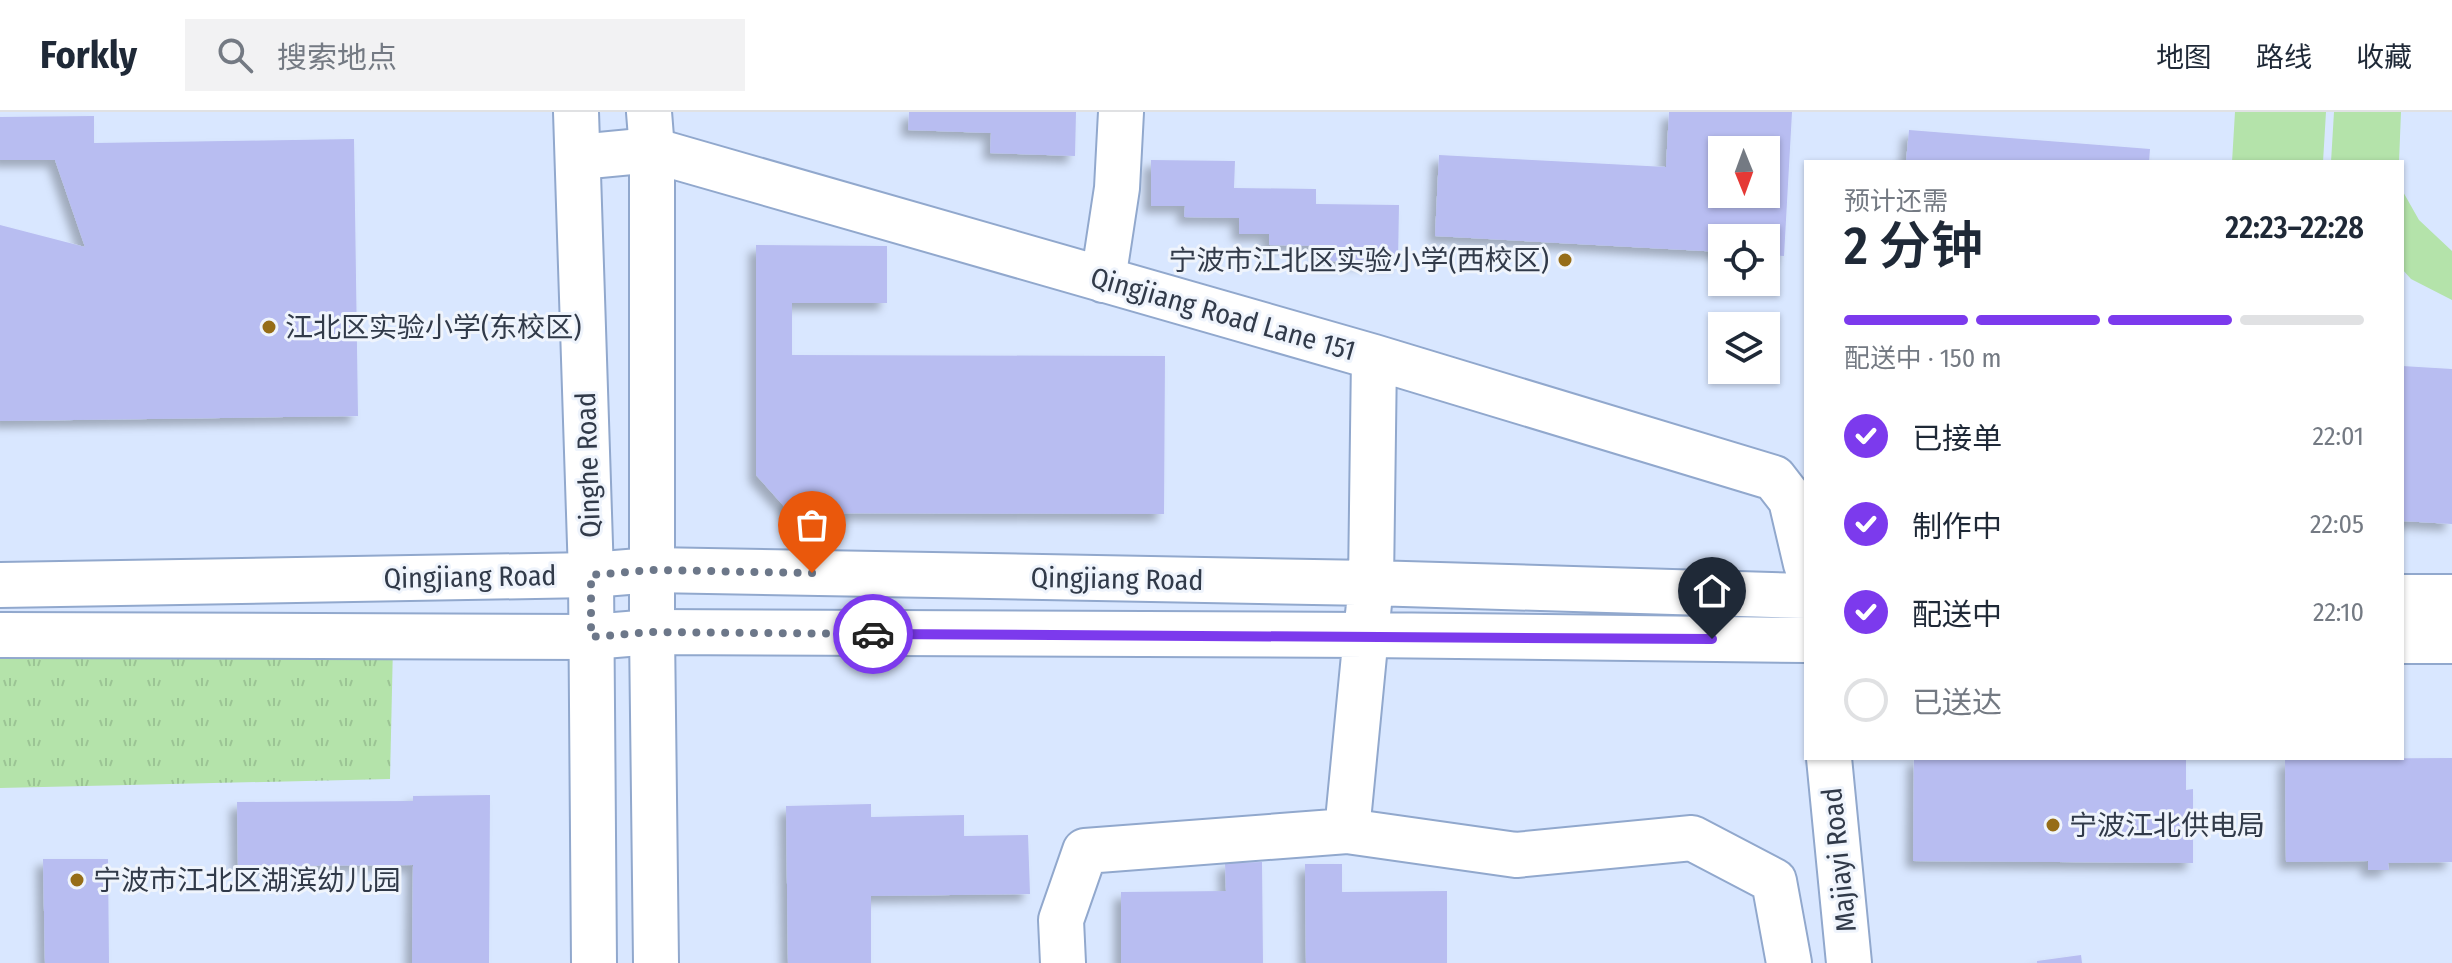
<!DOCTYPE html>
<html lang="zh">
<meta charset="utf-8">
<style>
body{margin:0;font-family:"Fira Sans Condensed","Noto Sans SC",sans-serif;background:#f2f2f3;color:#1f2937;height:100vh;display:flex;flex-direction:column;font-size:30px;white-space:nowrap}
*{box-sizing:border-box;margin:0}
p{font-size:26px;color:#747a83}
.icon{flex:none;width:44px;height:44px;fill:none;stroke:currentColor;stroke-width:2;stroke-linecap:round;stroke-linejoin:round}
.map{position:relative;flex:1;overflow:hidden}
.drawer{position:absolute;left:1804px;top:48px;width:600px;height:600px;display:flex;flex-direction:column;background:#fff;border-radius:0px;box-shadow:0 2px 6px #0004}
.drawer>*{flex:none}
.needle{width:52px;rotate:179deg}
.tools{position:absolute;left:1708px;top:24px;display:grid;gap:16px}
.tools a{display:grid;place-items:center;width:72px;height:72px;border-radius:0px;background:#fff;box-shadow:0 2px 6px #0004;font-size:40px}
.pin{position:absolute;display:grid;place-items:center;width:68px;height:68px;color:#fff;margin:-82px -34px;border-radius:50% 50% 50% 0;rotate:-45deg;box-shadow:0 0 8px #0007}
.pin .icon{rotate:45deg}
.courier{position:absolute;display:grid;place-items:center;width:80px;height:80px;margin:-40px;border:6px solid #7c3aed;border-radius:50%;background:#fff;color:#222;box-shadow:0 2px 10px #0007}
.overview em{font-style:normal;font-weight:600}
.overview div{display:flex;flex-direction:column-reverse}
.overview{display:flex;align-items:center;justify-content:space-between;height:136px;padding:0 40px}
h1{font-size:52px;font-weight:600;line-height:60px}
.bar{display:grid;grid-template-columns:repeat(4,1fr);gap:12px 8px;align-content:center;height:96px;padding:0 40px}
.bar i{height:10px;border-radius:6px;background:#e0e1e3}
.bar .on{background:#7c3aed}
.bar p{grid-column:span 4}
ol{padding:0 40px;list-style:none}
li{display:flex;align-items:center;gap:24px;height:88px}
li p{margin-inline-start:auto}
li .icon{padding:8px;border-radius:50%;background:#7c3aed;color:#fff;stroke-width:4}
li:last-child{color:#747a83}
li i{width:44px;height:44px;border:4px solid #e0e1e3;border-radius:50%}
header{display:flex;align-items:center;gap:48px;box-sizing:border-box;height:112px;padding:0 40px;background:#fff;border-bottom:2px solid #e0e1e3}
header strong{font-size:38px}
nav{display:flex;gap:44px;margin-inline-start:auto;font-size:28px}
.search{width:560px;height:72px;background:#f2f2f3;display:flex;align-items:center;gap:20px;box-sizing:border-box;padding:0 28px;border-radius:0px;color:#747a83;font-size:30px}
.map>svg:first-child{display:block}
.grass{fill:url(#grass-tufts)}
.pitch{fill:#b4e3aa}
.building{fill:#b8bdf1;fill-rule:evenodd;filter:url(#shadow)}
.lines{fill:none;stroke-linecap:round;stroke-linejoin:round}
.minor-casing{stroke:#91a8cd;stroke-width:48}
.major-casing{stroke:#91a8cd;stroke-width:48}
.minor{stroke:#fff;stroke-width:44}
.major{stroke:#fff;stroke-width:44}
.done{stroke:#6c7789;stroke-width:8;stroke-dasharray:0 14.4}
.route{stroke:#7c3aed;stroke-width:10}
.poi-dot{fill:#966d18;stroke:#eff4fc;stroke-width:3}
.labels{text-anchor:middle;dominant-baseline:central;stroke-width:6;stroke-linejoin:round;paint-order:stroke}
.poi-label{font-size:28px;fill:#313a49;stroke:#eff4fc;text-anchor:start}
.street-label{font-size:28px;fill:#313a49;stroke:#eff4fc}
</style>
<header>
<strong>Forkly</strong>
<div class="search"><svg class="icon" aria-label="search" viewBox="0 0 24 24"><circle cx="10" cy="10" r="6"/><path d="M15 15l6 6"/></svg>搜索地点</div>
<nav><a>地图</a><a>路线</a><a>收藏</a></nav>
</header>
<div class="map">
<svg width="2452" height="851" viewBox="0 0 2452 851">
<defs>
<pattern id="grass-tufts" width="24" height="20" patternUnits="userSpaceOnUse" patternTransform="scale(2)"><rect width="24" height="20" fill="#b4e3aa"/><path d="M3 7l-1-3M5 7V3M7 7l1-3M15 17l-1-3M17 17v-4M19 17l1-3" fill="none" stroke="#9bc494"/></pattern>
<filter id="shadow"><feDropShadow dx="-7" dy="7" stdDeviation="4" flood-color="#0004"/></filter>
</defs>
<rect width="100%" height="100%" fill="#d9e7ff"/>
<path class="grass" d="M393 533 390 667 0 676V535Z"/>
<path class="pitch" d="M2235 0H2326L2323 50H2232Z
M2334 0H2401L2399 50H2331Z
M2402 78 2419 108 2452 139V188L2411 167 2402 157Z"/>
<path class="building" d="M909 0H1076L1075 44 990 41 991 21 908 18Z
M1669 0H1792L1784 144 1766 143V126H1722V140L1435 124 1439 43 1666 55ZM1722 38H1766V82H1722Z
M94 4V31L354 27 358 304 0 309V113L85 135 55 48H0V5Z
M1909 18 2150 37 2149 50H1906Z
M1151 48 1235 49 1234 76 1316 77V92L1399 93 1398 150 1320 149V134L1269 133V122H1239V106L1184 105 1185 94H1151Z
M756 133 887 134V191H792V243L1165 244 1164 402 790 401 756 363Z
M2402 254 2452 257V412L2402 409Z
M1914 646H2186V678L2193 677V751L1913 749Z
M2452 646V750L2388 751 2389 758H2368V749L2286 750 2285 647Z
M490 683 489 851H412L413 753 238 754 237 690 413 689V684Z
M871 692V705L964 703V724L1028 723 1030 782 871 784V851H788L786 694Z
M43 747H108L109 851H45Z
M1262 750 1263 851H1121V780L1226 779 1225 751Z
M1305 752H1342V780L1447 779V851H1306Z
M2081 843 2082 851H2037V849Z"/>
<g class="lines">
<defs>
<path id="minor" d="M579 45 652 38 1374 245 1774 366 1791 388 1806 452
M1103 168 1117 76 1121 0
M0 473 591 463 652 458 1371 471 1806 484
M2402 485H2452
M0 523 591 525 652 520 1366 523 1806 528
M2402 529H2452
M1829 646 1849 851
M1347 719 1371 471 1374 245
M1063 851 1061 808 1085 739 1347 719 1516 743 1692 726 1774 769 1789 851"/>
<path id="major" d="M576 0 591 463 594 851
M649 0 652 38V520L656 851"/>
</defs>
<use href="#minor" class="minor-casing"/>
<use href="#major" class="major-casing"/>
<use href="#minor" class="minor"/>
<use href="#major" class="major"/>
</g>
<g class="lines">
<path class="done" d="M812 461 652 458 591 463V525L652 520 873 522"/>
<path class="route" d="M873 522 1712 527"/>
</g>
<g class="poi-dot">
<circle cx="1565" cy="148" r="8"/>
<circle cx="269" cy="215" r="8"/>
<circle cx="2053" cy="713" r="8"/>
<circle cx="77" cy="768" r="8"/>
</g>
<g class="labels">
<g class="poi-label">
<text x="1549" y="148" text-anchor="end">宁波市江北区实验小学(西校区)</text>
<text x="285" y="215">江北区实验小学(东校区)</text>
<text x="2069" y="713">宁波江北供电局</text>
<text x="93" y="768">宁波市江北区湖滨幼儿园</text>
</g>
<g class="street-label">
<text transform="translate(1223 202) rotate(16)">Qingjiang Road Lane 151</text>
<text transform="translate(588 353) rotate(-92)">Qinghe Road</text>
<text transform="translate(470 465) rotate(-1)">Qingjiang Road</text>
<text transform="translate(1117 467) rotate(1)">Qingjiang Road</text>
<text transform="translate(1839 748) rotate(-96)">Majiayi Road</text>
</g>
</g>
</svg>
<div class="tools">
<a><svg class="needle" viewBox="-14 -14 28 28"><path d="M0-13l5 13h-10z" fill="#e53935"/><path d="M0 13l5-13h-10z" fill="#747a83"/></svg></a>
<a><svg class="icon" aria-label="locate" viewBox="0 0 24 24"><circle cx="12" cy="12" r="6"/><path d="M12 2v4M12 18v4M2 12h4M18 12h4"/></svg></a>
<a><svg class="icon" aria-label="layers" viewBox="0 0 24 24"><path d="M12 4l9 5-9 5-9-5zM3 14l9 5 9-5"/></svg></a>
</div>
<div class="pin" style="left:812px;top:461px;background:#ea580c"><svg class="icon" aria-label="bag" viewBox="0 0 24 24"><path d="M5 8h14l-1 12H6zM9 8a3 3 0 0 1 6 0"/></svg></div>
<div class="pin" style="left:1712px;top:527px;background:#1f2937"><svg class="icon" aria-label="home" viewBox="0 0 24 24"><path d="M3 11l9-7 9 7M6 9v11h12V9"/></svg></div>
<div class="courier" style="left:873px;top:522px"><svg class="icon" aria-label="car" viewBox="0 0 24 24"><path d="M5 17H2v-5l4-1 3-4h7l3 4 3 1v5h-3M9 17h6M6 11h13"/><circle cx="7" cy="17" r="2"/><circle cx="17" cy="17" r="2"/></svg></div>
<section class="drawer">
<div class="overview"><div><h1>2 分钟</h1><p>预计还需</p></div><em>22:23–22:28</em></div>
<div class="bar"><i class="on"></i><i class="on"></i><i class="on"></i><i></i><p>配送中 · 150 m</p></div>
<ol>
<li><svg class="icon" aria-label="check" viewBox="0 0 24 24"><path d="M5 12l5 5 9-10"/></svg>已接单<p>22:01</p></li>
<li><svg class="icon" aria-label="check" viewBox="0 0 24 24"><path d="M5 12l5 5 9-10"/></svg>制作中<p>22:05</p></li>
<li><svg class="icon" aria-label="check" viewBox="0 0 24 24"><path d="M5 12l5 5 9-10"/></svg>配送中<p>22:10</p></li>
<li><i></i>已送达</li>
</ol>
</section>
</div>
